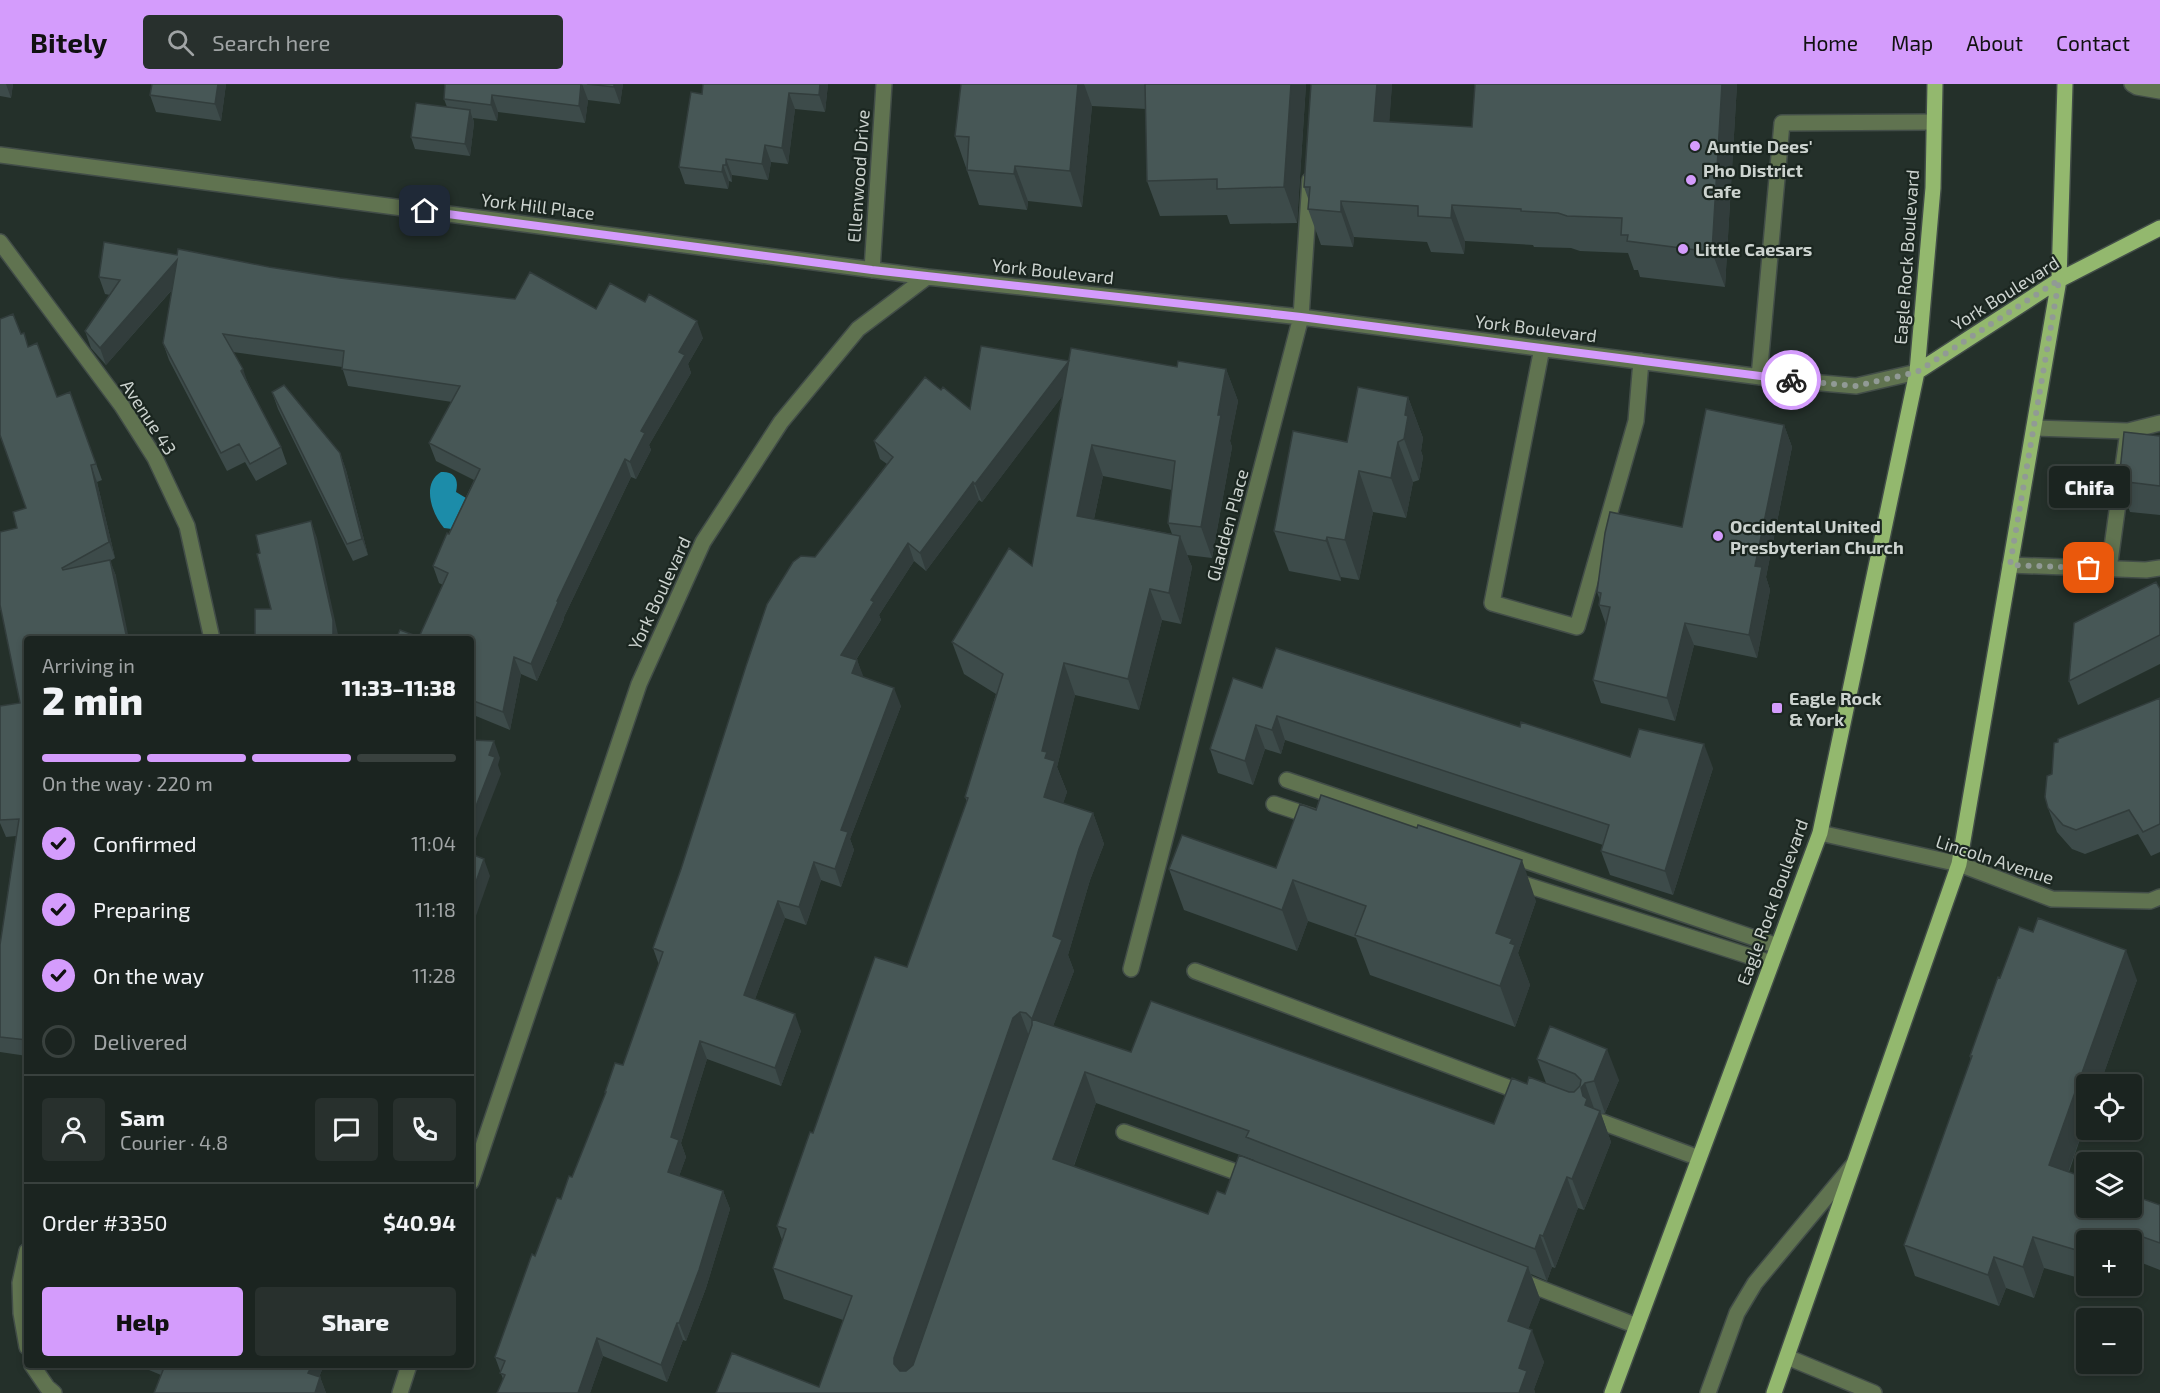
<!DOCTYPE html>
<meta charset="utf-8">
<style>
body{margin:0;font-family:"Exo 2",sans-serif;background:#28302d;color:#f1f3f6;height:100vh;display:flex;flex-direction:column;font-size:22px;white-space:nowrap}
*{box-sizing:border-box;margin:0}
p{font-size:20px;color:#a0a4a5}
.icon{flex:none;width:33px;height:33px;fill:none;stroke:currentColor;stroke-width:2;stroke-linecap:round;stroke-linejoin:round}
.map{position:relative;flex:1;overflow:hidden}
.drawer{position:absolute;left:24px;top:552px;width:450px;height:732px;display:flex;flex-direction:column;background:#1b2420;border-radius:6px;box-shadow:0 3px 9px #0003,0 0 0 2px #39413e}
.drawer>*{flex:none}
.fabs{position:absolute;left:2076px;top:990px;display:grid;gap:12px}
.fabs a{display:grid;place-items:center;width:66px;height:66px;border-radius:6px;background:#1b2420;box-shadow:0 3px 9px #0003,0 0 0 2px #39413e;font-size:30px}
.pin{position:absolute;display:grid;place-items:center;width:51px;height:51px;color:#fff;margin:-26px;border-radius:12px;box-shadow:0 3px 9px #0006}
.courier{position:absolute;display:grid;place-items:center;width:60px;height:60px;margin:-30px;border:4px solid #d49cfc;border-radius:50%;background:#fff;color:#222;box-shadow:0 2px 8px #0007}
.bubble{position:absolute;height:42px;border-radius:6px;background:#1b2420;box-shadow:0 3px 9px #0003,0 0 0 2px #39413e;font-size:20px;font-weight:800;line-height:42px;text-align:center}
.summary em{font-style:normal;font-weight:800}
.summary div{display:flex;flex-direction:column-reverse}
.summary{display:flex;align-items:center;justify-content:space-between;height:102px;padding:0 18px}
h1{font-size:39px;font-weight:800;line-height:45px}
.bar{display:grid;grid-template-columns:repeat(4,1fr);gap:9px 6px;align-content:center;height:72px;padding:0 18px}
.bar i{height:8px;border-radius:4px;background:#39413e}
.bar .current{background:#d49cfc}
.bar p{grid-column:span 4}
.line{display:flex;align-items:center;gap:15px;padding:0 18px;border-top:2px solid #39413e}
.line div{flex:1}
.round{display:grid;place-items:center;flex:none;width:63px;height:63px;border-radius:6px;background:#28302d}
ol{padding:0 18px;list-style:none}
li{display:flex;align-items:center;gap:18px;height:66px}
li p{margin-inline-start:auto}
li .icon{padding:6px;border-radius:50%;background:#d49cfc;color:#111;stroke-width:4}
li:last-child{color:#a0a4a5}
li i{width:33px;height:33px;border:3px solid #39413e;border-radius:50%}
.cta{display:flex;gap:12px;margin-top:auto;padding:12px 18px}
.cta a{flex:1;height:69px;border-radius:6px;background:#d49cfc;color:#111;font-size:24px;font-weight:800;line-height:69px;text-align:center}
.cta a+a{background:#28302d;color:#f1f3f6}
header{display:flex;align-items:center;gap:36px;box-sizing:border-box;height:84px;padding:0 30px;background:#d49cfc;color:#111}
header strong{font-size:28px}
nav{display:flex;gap:33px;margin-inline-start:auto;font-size:21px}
.search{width:420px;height:54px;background:#28302d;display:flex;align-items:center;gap:15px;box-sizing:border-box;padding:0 21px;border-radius:6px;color:#a0a4a5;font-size:22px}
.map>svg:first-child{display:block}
.water{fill:#1c8ca9}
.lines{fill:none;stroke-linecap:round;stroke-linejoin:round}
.minor-casing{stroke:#424d48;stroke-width:18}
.major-casing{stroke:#424d48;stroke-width:18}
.minor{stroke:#607350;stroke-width:15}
.major{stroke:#93b86e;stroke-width:15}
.wall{fill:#3d4b4a;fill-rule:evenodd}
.shaded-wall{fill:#323d3c}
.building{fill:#475756;stroke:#323d3c;stroke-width:1.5;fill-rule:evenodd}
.done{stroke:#919a95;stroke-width:6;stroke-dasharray:0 10.8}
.route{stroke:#d49cfc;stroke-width:8}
.poi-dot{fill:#d49cfc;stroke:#1b2620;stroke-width:2}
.labels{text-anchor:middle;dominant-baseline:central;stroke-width:4.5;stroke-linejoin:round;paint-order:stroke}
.poi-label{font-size:18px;font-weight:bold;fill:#ccd3cf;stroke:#1b2620;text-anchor:start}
.street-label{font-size:18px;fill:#ccd3cf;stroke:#1b2620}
</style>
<header>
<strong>Bitely</strong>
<div class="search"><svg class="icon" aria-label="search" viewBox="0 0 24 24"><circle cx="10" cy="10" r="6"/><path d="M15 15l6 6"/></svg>Search here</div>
<nav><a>Home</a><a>Map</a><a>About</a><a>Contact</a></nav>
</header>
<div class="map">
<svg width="2160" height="1309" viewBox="0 0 2160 1309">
<rect width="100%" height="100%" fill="#24302a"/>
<path class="water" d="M441 388C455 387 459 396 456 408L466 414 452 445 444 444C432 430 421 400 441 388Z"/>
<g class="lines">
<defs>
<path id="minor" d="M2132 0 2137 3 2160 7
M0 71 927 193
M0 158 122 322 155 374 187 442 212 555
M872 186 884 0
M1542 264 1492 519 1577 543 1636 337 1641 277
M1759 293 1782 39 1934 38
M2034 344 2128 347 2160 339
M2010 481 2146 486 2160 484
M2109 485 2128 347
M1287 696 1778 862
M1274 720 1317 734
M1820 749 1959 780 2052 815 2150 817 2160 813
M1511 796 1771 879
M1131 885 1301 233 1310 96
M1195 887 1526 1010
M1602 1038 1699 1074
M1124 1048 1250 1093
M471 1098 639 600 703 458 781 338 858 245 927 193 1301 233 1776 295 1856 302 1917 288
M27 1167 20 1199 21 1229 27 1263
M1516 1195 1637 1242
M1787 1273 1874 1309
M32 1281 47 1303 54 1309
M400 1309 409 1281
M1708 1309 1737 1229 1755 1199 1853 1081"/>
<path id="major" d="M1917 288 2059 196 2160 144
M1612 1309 1820 749 1917 288 1933 104 1935 0
M1774 1309 1959 780 2059 196 2065 0"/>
</defs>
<use href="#minor" class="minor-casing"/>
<use href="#major" class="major-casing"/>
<use href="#minor" class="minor"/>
<use href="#major" class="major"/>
</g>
<path class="wall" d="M0 0H13L11 14 0 12Z
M152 0H226L221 37 156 28 150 11Z
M445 0H623L620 20 588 16 585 39 498 28 497 37 473 34 474 39 470 72 415 65 411 53 447 23 444 15Z
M703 0H828L825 28 795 25 788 80 771 78 768 96 732 91V98L729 97 728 105 685 100 679 83 702 10Z
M961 0H1306L1297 139 1230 140 1227 131 1160 132 1147 97 1146 25 1092 22 1082 123 1028 117 1027 126 979 121 955 52Z
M1311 0H1392L1389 38 1472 43 1737 0 1725 203 1640 193 1638 186H1634L1628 169 1580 167 1571 164 1534 163 1533 161 1465 157 1464 170 1431 168 1427 158 1354 153 1353 163 1321 161 1308 125 1309 117 1304 103Z
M177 171 340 194 596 225 703 254 688 280 691 289 649 361 651 366 636 395 631 393 564 533V535L537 597 521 590 510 646 471 630V555L419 553 443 501 439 499 433 482 474 396 436 377 429 359 452 318 348 302 342 283 233 268 249 301 281 363 287 380 256 397 245 378 227 387 169 276 163 259 172 206 106 281 91 264 85 247 110 211 105 210 99 193Z
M21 250 57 313 70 308 102 396 97 398 115 474 110 477 116 492 27 555V972L0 968V861L16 752 6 753 0 739V622L20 619 1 526H0V448L17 444 26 424Z
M1069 277 1226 285 1238 317 1230 357 1232 363 1212 474 1187 471 1192 483 1181 540 1162 536 1139 626 1075 611 1057 683 1067 708 1063 719 1093 729 1104 760 1090 796 1068 871 1074 887 1053 942 1131 968 1494 1040 1527 1000 1546 999 1537 975 1619 996 1605 1029 1601 1030 1611 1058 1584 1126 1578 1124 1555 1184 1552 1183 1547 1197 1531 1190 1540 1215 1528 1245 1544 1278 1534 1305 1535 1309H716L819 1303 843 1236 784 1215 773 1184 782 1156 777 1142 813 1049 907 883 967 718 965 713 996 610 964 590 952 558 1032 482 1063 311 982 418 979 416 926 487 914 477 879 531 881 536 856 576H857L863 593 901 622 850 755 854 766 841 803 821 796 806 841 785 834 755 915 801 947 781 1002 707 975 681 1059 686 1073 679 1092 723 1107 730 1125 706 1204 686 1257 683 1256 667 1298 603 1272 590 1309H497L503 1295 495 1273 535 1172 561 1115 572 1093 606 1010 605 1008 623 981 659 881 653 864 815 473 887 380 880 375 874 357 941 306 970 325ZM1103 392 1172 406 1168 439 1172 450 1094 435ZM1096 1019 1254 1076 1255 1078 1225 1110 1208 1130 1074 1082Z
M272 308 340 369 346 386 368 471 353 477 278 325Z
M1408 313 1423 354 1421 367 1423 373 1419 396 1413 398 1406 434 1373 428 1359 496 1341 493V497L1289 487 1274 447 1347 358Z
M1784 341 1792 363 1766 493 1770 506 1757 574 1694 561 1675 637 1601 619 1593 596 1606 541 1599 521 1600 516 1597 508 1682 443Z
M2160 352V431L2130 428 2119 397Z
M2160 505V580L2078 621 2069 597Z
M1262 604 1520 643 1630 673 1713 684 1673 811 1610 791 1601 767 1603 761 1285 656 1281 670 1265 665 1253 701 1218 689 1210 665Z
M2160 614V768L2151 772 2138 750 2085 770 2072 765 2057 748 2048 724 2052 690Z
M1316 726 1536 817 1518 869 1530 901 1515 943 1370 891 1356 854 1308 837 1297 867 1184 826 1169 785 1276 784Z
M2000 894 2137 896 2100 1000H2086V1037L2069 1088 2160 1121V1186L2137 1177 2132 1195V1156H2086V1196L2044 1184 2034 1214 2006 1204 1999 1222 1915 1192 1904 1161 1971 976 1970 972Z
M2105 1202H2129L2127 1208Z
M137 1281H324L319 1293H320L326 1309H154L161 1291Z"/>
<path class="shaded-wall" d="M6 0H13L11 14Z
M218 0H226L221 37 215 20Z
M582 0 588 16 585 39 579 22Z
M614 0H623L620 20 614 3Z
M820 0H828L825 28 819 11Z
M1078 0H1084L1092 22 1082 123 1070 87Z
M1291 0H1306L1297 139 1284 103Z
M1377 0H1392L1387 73 1374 37Z
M1722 0H1737L1725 203 1712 168Z
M789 9 795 25 788 80 782 64Z
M492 11 498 28 497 37 491 21Z
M470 26 474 39 470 72 465 60Z
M765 61 771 78 768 96 762 80Z
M726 75 732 91V98L726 81Z
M723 81 729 97 728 105 722 88Z
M1015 82 1028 117 1027 126 1014 90Z
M1341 117 1354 153 1353 163 1341 128Z
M1452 121 1465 157 1464 170 1451 134Z
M177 176 183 193 106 281 100 264Z
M697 237 703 254 688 280 691 289 649 361 651 366 636 395 630 378 641 347 679 268Z
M1069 277 1076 294 982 418 975 400Z
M243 285 249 302 241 287Z
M1226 285 1238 317 1230 357 1232 363 1212 474 1201 443 1218 331Z
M1408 313 1423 354 1421 367 1423 373 1419 396 1404 355 1405 331Z
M1784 341 1792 363 1766 493 1770 506 1757 574 1749 551 1755 482Z
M1398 358 1413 398 1406 434 1391 394Z
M1092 361 1103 392 1088 463 1077 432Z
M340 369 346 386 368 471 362 455Z
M625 375 631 393 564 533V535L537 597 531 580 557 517Z
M91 381 97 398 115 474 109 458Z
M1359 387 1373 428 1359 496 1345 456Z
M973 398 979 416 926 487 920 469Z
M311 437 317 454 339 555H333Z
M1180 452 1192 483 1181 540 1169 509Z
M1327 453 1341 493V497L1326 457Z
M908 459 914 477 879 531 881 536 848 588 841 571 871 516Z
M110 476 116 492 129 555H127Z
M1150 505 1162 536 1139 626 1128 595Z
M1685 539 1694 561 1675 637 1667 614Z
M514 573 521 590 510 646 503 628Z
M857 576 864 594 852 589Z
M1064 579 1075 611 1057 683 1067 708 1055 744 1044 713 1042 667Z
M894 604 901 622 850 755 854 766 841 803 835 785 841 746Z
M1277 632 1285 656 1281 670 1272 646Z
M1256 641 1265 665 1253 701 1245 677Z
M494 657 500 674 498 681 501 690 471 767V735L489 671Z
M1704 660 1713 684 1673 811 1665 787Z
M1093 729 1104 760 1090 796 1068 871 1074 887 1044 966 1032 935 1053 852 1079 765Z
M484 775 490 792 471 846V812Z
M1522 776 1536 817 1518 869 1530 901 1515 943 1500 902 1496 849Z
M814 778 821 796 806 841 799 823Z
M1293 796 1308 837 1297 867 1282 826Z
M778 817 785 834 750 929 744 911Z
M2126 866 2137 896 2100 1000H2086V1037L2060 1111 2049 1081Z
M1020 928 1032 960 906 1309 894 1280V1274L1013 934Z
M795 930 801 947 781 1002 775 984Z
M700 957 707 975 681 1059 686 1073 674 1106 668 1088 671 1053Z
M1607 965 1619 996 1605 1029 1594 997Z
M1085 988 1096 1019 1065 1106 1053 1075Z
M1585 999 1596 1030 1600 1027 1611 1058 1584 1126 1572 1095 1583 1012 1581 1004Z
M1567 1093 1578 1124 1555 1184 1543 1152Z
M723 1107 730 1125 706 1204 686 1257 679 1239Z
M2126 1147 2130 1156H2123Z
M1540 1151 1552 1183 1547 1197 1535 1165Z
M2033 1153 2044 1184 2034 1214 2023 1183Z
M2132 1161 2137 1177 2132 1195Z
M1994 1173 2006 1204 1999 1222 1988 1191Z
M1528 1183 1540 1215 1519 1269 1508 1237Z
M2124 1202H2129L2127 1208Z
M677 1239 683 1256 667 1298 661 1281Z
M1532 1246 1544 1278 1534 1305 1535 1309H1519V1284Z
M597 1254 603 1272 590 1309H578Z
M312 1281H324L314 1306 308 1289Z
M320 1293 326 1309H315Z"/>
<path class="building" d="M152 0H218L215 20 150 11Z
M445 0H581L579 22 492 11 491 21 444 15Z
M587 0H614V3Z
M703 0H820L819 11 789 9 782 64 765 61 762 80 726 75V81H723L722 88 679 83 691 8 702 10Z
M961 0H1078L1070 87 1015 82 1014 90 967 86 969 53 955 52Z
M1145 0H1291L1284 103 1217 105V95L1147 97Z
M1311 0H1377L1374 37 1472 43 1475 0H1722L1712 168 1627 157 1628 151H1621L1622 134 1567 132 1558 129 1521 127V125L1452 121 1451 134 1418 132V122L1341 117V128L1308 125 1310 103H1304Z
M416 19 470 26 465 60 411 53Z
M104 158 177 171 178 165 269 183 340 194 515 215 530 188 596 225 610 199 645 218 649 210 697 237 679 268 685 271 641 347 645 349 630 378 625 375 557 517 558 518 531 580 514 573 503 628 471 616V555H396L400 546 419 553 448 489 433 482 447 449 449 450 480 385 429 359 460 302 342 285 344 267 223 250 243 285 241 287 281 363 250 380 239 360 221 369 163 259 177 176 100 264 85 247 120 196 99 193Z
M13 230 21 250 24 249 28 263 37 259 57 313 70 308 96 380 91 381 109 458 62 484 63 486 110 476 127 555H27V956L0 953V861L19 735 0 736V622L20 619 0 521V448L17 444 13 428 26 424 0 351V235Z
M981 262 1069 277 975 400 973 398 920 469 908 459 871 516 874 518 841 571 857 576 852 589 894 604 841 746 848 748 835 785 814 778 799 823 778 817 744 911 795 930 775 984 700 957 671 1053 679 1056 668 1088 723 1107 699 1186 679 1239H677L661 1281 597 1254 578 1309H497L505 1291 500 1289 505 1277 495 1273 532 1170 535 1172 557 1114 561 1115 569 1092 572 1093 606 1008H605L615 979 623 981 663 868 653 864 681 785 746 582 767 520 793 478 801 472 815 473 893 373 874 357 925 293 941 306 943 303 970 325Z
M1071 264 1177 283 1178 277 1226 285 1218 331H1221L1201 443 1168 439 1175 377 1092 361 1077 432 1180 452 1169 509 1150 505 1128 595 1064 579 1042 667 1047 668 1045 674 1055 677 1044 713 1093 729 1079 765 1053 852 1062 856 1032 935 1131 968 1151 917 1494 1040 1512 994 1527 1000 1529 993 1569 1008H1574L1580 1002 1581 996 1575 990 1537 975 1550 942 1607 965 1594 997 1585 999 1581 1004 1583 1012 1587 1015 1585 1021 1600 1027 1572 1095 1567 1093 1543 1152 1540 1151 1535 1165 1246 1053 1249 1047 1085 988 1053 1075 1208 1130 1217 1107 1225 1110 1239 1071 1528 1183 1508 1237 1532 1246 1519 1284 1527 1287 1519 1309H716L732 1269 819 1303 852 1212 773 1184 786 1145 777 1142 810 1048 813 1049 875 873 907 883 968 714 965 713 1003 590 952 558 1009 464 1032 482ZM1020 928 1026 929 1032 935V941L913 1281 906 1287H900L894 1280V1274L1013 934Z
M284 301 340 369 362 455 347 460 272 308Z
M1358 303 1408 313 1405 331 1408 332 1404 355 1398 358 1391 394 1359 387 1345 456 1327 453 1326 457 1274 447 1293 347 1347 358Z
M1706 325 1784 341 1755 482 1762 483 1749 551 1685 539 1667 614 1593 596 1610 523 1599 521 1601 509 1597 508 1605 449 1610 428 1682 443Z
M2124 348 2160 352V402L2119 397Z
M311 437 333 536V555H255V525H271L257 470 260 469 256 451Z
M2156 498 2160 505V551L2069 597 2074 539Z
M1276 564 1520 643 1521 638 1630 673 1639 645 1704 660 1665 787 1601 767 1609 741 1277 632 1272 646 1256 641 1245 677 1210 665 1233 594 1262 604Z
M2160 614V740L2143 748 2129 726 2076 746 2063 741 2048 724 2045 713 2047 692 2052 690 2054 659 2058 658V655Z
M471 656 494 657 489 671 495 673 471 735Z
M1321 711 1417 744 1418 741 1522 776 1496 849 1512 855 1510 859 1515 861 1500 902 1355 851 1366 822 1293 796 1282 826 1169 785 1182 751 1276 784 1300 720 1316 726Z
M471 770 484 775 471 812Z
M2038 834 2126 866 2049 1081 2086 1094V1124H2132V1111L2160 1121V1159L2126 1147 2123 1156H2086V1169L2033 1153 2023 1183 1994 1173 1988 1191 1904 1161 1972 972H1970L1998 893 2000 894 2019 843 2033 848Z
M165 1281H312L308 1289 320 1293 315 1309H154Z"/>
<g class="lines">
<path class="done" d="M1791 296 1856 302 1917 288 2059 196 2010 481 2089 484"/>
<path class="route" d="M425 127 872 186 1301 233 1791 296"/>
</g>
<g class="poi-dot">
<circle cx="1695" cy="62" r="6"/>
<circle cx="1691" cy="96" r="6"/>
<circle cx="1683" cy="165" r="6"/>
<circle cx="1718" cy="452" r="6"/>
<rect x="1771" y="618" width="12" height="12" rx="3"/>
</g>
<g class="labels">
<g class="poi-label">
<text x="1707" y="62">Auntie Dees'</text>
<text x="1703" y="86">Pho District<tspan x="1703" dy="21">Cafe</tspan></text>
<text x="1695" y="165">Little Caesars</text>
<text x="1730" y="442">Occidental United<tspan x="1730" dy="21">Presbyterian Church</tspan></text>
<text x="1789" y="614">Eagle Rock<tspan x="1789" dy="21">&amp; York</tspan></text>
</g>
<g class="street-label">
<text transform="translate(858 92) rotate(-86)">Ellenwood Drive</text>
<text transform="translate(538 122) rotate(7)">York Hill Place</text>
<text transform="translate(1906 173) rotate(-86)">Eagle Rock Boulevard</text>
<text transform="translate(1053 187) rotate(6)">York Boulevard</text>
<text transform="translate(2005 209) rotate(-32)">York Boulevard</text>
<text transform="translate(1536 244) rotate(7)">York Boulevard</text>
<text transform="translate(149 333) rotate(57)">Avenue 43</text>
<text transform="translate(1227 441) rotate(-75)">Gladden Place</text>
<text transform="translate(659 509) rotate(-65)">York Boulevard</text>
<text transform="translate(1995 775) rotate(18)">Lincoln Avenue</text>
<text transform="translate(1772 818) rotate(-70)">Eagle Rock Boulevard</text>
</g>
</g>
</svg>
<div class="fabs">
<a><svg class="icon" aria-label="locate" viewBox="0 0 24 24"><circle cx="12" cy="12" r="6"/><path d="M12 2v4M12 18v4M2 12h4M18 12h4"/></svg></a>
<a><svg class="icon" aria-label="layers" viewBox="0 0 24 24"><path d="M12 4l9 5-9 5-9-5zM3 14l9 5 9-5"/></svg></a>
<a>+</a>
<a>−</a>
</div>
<div class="pin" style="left:2089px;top:484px;background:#ea580c"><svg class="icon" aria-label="bag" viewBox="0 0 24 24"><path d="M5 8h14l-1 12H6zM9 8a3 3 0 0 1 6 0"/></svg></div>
<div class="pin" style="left:425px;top:127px;background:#1f2937"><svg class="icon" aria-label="home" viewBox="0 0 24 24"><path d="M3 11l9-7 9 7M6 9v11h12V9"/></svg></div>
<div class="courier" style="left:1791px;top:296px"><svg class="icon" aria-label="bike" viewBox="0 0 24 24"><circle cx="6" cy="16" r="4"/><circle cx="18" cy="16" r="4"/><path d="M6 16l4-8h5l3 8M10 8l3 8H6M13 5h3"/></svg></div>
<div class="bubble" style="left:2049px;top:382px;width:81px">Chifa</div>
<section class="drawer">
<div class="summary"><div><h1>2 min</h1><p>Arriving in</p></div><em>11:33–11:38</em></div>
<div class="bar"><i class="current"></i><i class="current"></i><i class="current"></i><i></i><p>On the way · 220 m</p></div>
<ol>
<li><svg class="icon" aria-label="check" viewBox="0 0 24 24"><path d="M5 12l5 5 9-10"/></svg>Confirmed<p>11:04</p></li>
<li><svg class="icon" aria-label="check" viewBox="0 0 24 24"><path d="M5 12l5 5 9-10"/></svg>Preparing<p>11:18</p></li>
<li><svg class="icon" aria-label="check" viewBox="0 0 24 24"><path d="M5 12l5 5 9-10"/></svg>On the way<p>11:28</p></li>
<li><i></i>Delivered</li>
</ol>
<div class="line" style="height:108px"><a class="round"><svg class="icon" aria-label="person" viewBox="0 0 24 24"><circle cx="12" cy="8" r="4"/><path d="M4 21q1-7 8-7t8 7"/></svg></a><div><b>Sam</b><p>Courier · 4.8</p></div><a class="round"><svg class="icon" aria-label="chat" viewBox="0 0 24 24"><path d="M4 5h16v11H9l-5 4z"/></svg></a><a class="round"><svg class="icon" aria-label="phone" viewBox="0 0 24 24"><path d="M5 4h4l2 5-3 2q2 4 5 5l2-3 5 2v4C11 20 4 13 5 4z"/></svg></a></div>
<div class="line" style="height:78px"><div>Order #3350</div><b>$40.94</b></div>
<div class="cta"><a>Help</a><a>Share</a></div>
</section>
</div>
